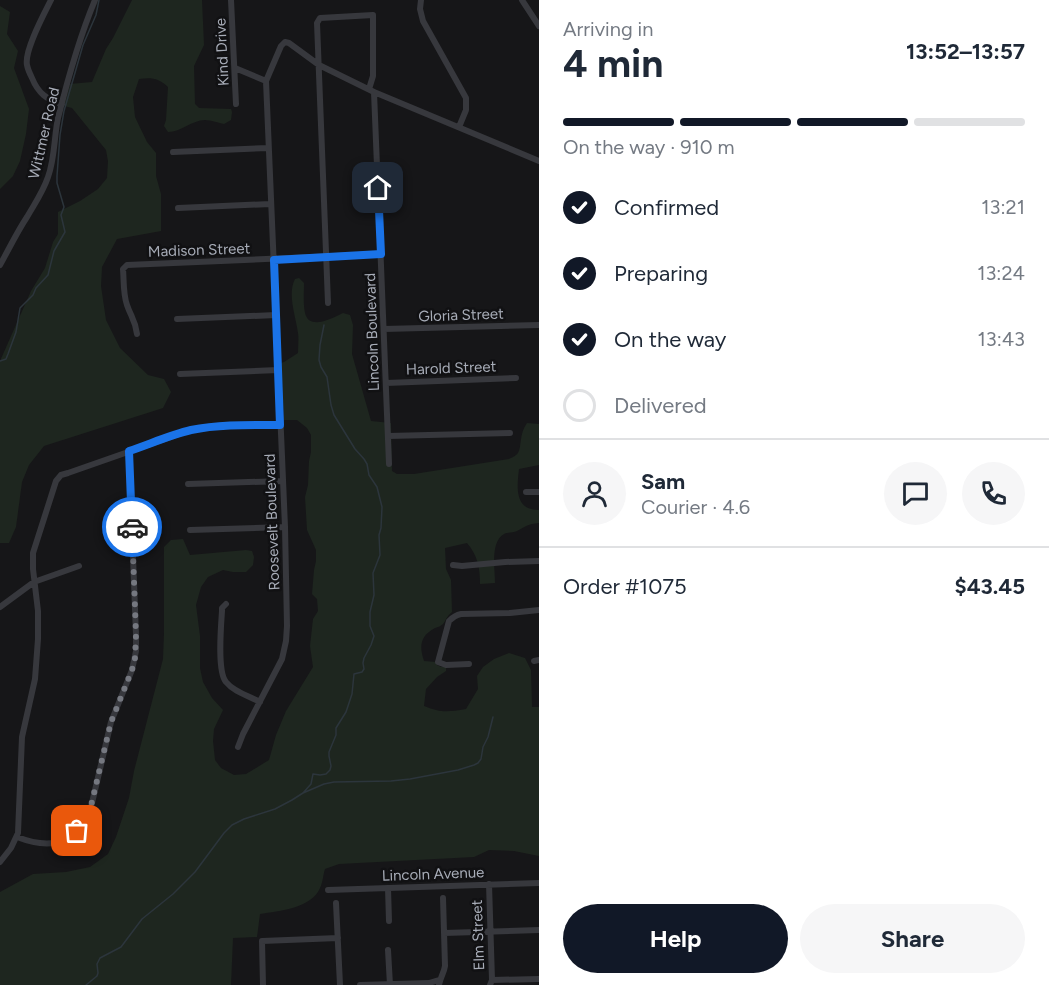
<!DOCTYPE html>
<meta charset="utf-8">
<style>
body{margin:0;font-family:Figtree,sans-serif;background:#f6f6f7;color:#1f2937;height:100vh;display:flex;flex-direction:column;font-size:22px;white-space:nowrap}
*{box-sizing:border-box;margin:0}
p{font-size:20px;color:#747a83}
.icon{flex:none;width:33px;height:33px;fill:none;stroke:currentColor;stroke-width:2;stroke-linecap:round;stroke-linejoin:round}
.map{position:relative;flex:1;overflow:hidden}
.sheet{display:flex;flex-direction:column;background:#fff;width:510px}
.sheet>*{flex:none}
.pin{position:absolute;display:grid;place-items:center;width:51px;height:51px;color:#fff;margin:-26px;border-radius:12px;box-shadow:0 3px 9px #0006}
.courier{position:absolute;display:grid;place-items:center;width:60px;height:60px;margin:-30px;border:4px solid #1a73e8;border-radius:50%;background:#fff;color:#222;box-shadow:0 2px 8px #0007}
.headline em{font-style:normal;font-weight:700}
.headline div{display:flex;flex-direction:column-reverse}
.headline{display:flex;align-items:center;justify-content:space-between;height:102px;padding:0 24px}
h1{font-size:39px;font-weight:700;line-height:45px}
.bar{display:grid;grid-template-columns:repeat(4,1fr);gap:9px 6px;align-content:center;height:72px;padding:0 24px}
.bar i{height:8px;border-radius:4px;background:#e0e1e3}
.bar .on{background:#111827}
.bar p{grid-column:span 4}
.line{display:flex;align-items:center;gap:15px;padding:0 24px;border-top:2px solid #e0e1e3}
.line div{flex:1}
.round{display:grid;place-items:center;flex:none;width:63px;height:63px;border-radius:32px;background:#f6f6f7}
ol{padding:0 24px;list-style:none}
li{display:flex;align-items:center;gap:18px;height:66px}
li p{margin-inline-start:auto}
li .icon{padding:6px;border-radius:50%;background:#111827;color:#fff;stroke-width:4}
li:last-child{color:#747a83}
li i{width:33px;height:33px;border:3px solid #e0e1e3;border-radius:50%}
.primary-button{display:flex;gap:12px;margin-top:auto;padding:12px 24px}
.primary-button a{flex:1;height:69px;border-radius:36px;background:#111827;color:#fff;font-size:24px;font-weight:700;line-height:69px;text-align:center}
.primary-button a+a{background:#f6f6f7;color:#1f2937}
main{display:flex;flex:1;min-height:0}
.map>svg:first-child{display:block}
.green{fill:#1e261f}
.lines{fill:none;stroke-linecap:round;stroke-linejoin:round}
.stream{stroke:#2c353c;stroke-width:1.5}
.minor{stroke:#37383d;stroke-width:6}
.done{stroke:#757880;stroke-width:6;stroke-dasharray:0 10.8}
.route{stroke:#1a73e8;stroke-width:8}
.labels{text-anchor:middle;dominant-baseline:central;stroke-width:5;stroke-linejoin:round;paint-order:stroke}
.street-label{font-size:15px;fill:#a8adb8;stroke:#111113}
</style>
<main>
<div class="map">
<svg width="539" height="985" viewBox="0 0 539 985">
<rect width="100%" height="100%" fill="#161618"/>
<path class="green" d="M132 0H202L204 45 194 66 195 104 199 108 231 109 232 112 231 120 224 124C219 123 211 120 205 120 192 120 181 132 168 132L164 126 166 120 168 87C159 78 151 77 139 79L133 97 135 117 147 142 156 153V176L161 194V231L117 239 102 267 101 286 106 320 120 348 148 375 164 379 171 392 163 408 44 446 29 465 22 482 16 527 9 543H0V361L31 291 45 268 53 242 58 234V212L80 201 98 189 107 178 108 161 106 150 72 108 64 106 70 84 92 82 106 49 113 38Z
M0 6 10 12 7 34 18 51 14 68 29 109 26 134 20 161 13 176 0 189Z
M299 278 304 283C304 292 303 304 305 313 309 331 333 318 343 313L350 315 353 325 352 354 371 421 391 423 392 471 397 474H414L509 459C511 458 516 456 518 453 522 446 519 434 527 423L539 424V465L519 469C517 487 514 510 539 510V523C527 524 527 526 517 531 513 533 508 532 504 534 490 542 495 569 495 583L480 584C480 568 478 556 467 543L445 548 446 569 451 580 452 612C446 617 447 619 443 624 441 626 438 627 435 628 420 636 419 646 424 661L436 662 437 665 441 667H446V671L437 677 426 689 424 706C441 713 448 712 466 709L478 689 477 676 483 667 494 659 509 653 525 658 531 670 532 707H539V856L514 851 489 850 474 857 339 864 325 869C323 875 323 882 320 888 312 908 279 911 260 914L257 937 233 938 231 985H0V892L33 874 66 872 90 867 108 854 116 837 129 798 134 771 163 659 164 633V547L171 540 183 539 190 555 246 550 252 551 254 557 253 565 246 572H233L223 570 208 577 201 587 196 605 200 636V668L203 682 212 698 223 710 214 729 213 741 215 760 221 768 234 775 246 774 269 760 276 735 286 711 313 667 310 646 313 619 318 611 317 599 312 594 314 570 316 561V550L307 530 305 497 308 485 309 461 311 452V435L307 428 297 420H284L281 363 284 362 298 353C298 346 299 339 298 333 296 317 287 294 295 279Z"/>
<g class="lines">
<path class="stream" d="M0 361 6 359 8 354 16 332 20 308 33 295 36 288 48 275 54 251 65 232 61 215 64 207 57 183V176L60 135 64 111 83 45 96 15 99 0
M303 793 324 784 334 782 391 781 410 779 458 770 474 765 478 763 481 759 483 747 488 737 493 717
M86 985 97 976 98 973 97 964 100 958 121 947 142 919 173 894 195 872 224 833 232 825 244 819 275 809 292 800 303 793 311 784 313 774 320 775 326 774 330 770 331 766 329 756V752L336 735V728L346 712 352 694 354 674 362 672 364 669 363 663 364 658 371 645 374 636 370 626V612L374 595 373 573 380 555 379 535 381 528 382 507 377 487 369 475 367 464 364 459 355 449 334 415 331 405 327 377 321 367 319 360 320 345 324 325"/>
<path class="minor" d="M51 0C44 14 24 51 27 65 28 70 30 74 32 78 38 93 47 100 62 104
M231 0 236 104
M421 0 420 9 423 21 466 98V110L459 127
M522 0 539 26
M235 68 266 81
M374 92 389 464
M173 152 268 148
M178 208 270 204
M0 265C9 249 17 232 27 217 35 203 43 192 48 177 55 158 54 137 58 118 68 78 79 38 95 0
M328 303 317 23 320 18 373 15V76L369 89
M177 319 276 315
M384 329 539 325
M137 334C135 319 131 317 127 305 123 294 124 281 123 269L127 265 381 254
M180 374 278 370
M386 383 516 378
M388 436 510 433
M188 484 283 481
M526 492H539
M190 530 285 527
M453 565 462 566 505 562 539 561
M226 604 222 608V611C221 626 217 672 226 682 234 692 249 696 260 702
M0 607 34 582 79 566
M534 661 539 660
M469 664 446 665 438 662 449 621C453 617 456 615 461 614L510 613 539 610
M238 747 243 734 282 659 286 641 287 626 285 527 266 81 281 46 285 42 289 43 319 65 374 92 539 161
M17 837C53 851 81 843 92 803L111 722 132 670 136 651V635L129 451
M0 862 11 848 18 833 22 737 35 679 38 639V611L33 569V553L56 481 61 475 68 473 188 431 217 426 280 425
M489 884 492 980 490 985
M388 888 389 921
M328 890 539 883
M336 903 340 985
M444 933 539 930
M388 950 390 985
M492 980 539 979
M263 985 262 941 338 938
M360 985 429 983 439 980
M439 985C440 978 444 973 445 966L443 898"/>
</g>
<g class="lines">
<path class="done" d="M77 831 86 820 90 810 111 722 132 670 135 658 136 635 132 527"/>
<path class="route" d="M132 527 129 451C150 444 170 435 191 430 220 424 251 425 280 425L274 260 381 254 378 188"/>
</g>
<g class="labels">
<g class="street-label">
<text transform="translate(222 52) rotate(-93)">Kind Drive</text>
<text transform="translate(44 133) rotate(-77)">Wittmer Road</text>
<text transform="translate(199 250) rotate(-2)">Madison Street</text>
<text transform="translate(461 315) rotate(-2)">Gloria Street</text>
<text transform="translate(372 332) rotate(-92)">Lincoln Boulevard</text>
<text transform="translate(451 368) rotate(-2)">Harold Street</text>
<text transform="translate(272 522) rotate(-92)">Roosevelt Boulevard</text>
<text transform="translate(433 874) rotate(-2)">Lincoln Avenue</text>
<text transform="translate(478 935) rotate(-92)">Elm Street</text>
</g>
</g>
</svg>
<div class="pin" style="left:77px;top:831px;background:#ea580c"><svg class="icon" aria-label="bag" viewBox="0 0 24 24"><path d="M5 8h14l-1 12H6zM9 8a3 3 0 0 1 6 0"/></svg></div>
<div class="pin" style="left:378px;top:188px;background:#1f2937"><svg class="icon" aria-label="home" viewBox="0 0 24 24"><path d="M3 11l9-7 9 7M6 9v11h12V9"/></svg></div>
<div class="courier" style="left:132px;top:527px"><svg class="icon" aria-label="car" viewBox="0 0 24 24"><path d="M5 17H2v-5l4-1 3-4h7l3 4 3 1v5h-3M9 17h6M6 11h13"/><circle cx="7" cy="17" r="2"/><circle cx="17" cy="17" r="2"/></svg></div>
</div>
<section class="sheet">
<div class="headline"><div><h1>4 min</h1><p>Arriving in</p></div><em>13:52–13:57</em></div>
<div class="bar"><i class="on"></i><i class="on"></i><i class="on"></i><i></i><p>On the way · 910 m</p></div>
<ol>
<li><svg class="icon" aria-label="check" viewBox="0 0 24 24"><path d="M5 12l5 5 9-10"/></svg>Confirmed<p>13:21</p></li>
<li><svg class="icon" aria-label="check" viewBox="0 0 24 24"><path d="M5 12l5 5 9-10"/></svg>Preparing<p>13:24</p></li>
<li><svg class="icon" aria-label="check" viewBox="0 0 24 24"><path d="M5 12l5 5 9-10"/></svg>On the way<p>13:43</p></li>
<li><i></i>Delivered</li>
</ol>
<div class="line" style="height:108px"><a class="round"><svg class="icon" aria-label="person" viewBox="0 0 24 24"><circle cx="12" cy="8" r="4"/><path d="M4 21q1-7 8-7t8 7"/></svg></a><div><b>Sam</b><p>Courier · 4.6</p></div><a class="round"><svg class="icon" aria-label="chat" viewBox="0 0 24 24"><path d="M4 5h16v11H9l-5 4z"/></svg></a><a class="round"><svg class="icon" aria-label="phone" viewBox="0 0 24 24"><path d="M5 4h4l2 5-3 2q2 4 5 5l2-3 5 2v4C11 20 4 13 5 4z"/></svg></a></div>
<div class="line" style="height:78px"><div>Order #1075</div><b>$43.45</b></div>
<div class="primary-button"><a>Help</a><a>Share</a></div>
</section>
</main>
